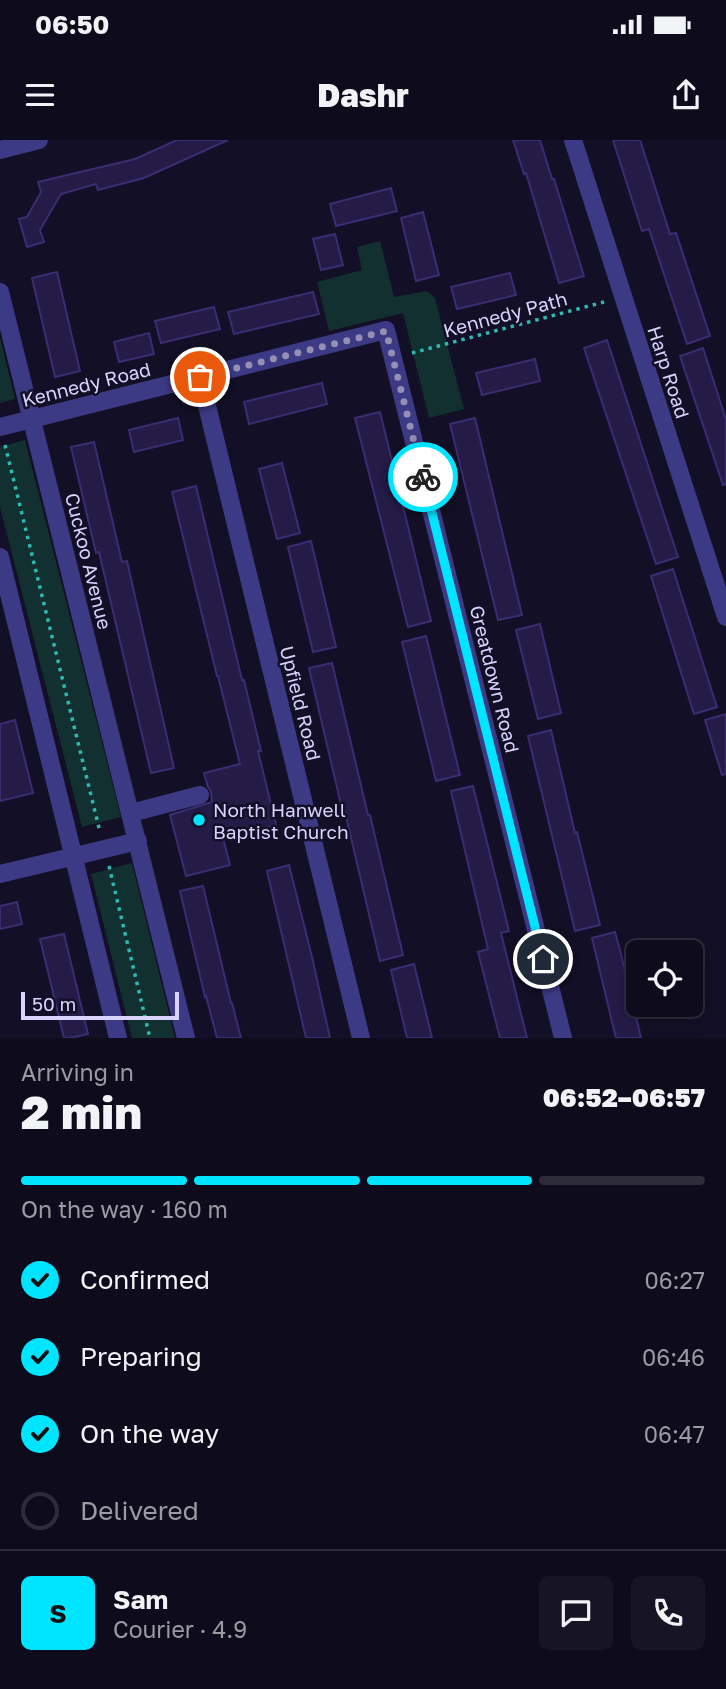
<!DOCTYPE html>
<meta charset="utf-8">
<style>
body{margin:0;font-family:"Golos Text",sans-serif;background:#171425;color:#f1f3f6;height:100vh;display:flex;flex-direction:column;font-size:26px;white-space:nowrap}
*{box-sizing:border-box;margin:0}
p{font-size:23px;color:#9b9ba3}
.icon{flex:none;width:38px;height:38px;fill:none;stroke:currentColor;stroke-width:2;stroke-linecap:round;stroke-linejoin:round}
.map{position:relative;height:898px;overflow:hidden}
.drawer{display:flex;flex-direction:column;background:#0e0b1c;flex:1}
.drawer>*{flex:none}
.controls{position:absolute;left:626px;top:800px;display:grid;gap:14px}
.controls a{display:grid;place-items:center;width:77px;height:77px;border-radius:10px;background:#0e0b1c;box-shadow:0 4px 18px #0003,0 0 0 2px #2e2b3b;font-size:35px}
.scale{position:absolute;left:21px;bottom:18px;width:158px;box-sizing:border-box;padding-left:7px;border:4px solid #d9d4ff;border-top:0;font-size:19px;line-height:24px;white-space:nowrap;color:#d9d4ff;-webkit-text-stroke:5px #130f26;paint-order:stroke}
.pin{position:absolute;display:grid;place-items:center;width:60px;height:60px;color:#fff;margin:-30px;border:4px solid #fff;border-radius:50%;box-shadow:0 2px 7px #0007}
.courier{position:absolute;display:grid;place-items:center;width:70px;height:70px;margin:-35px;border:5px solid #00e5ff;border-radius:50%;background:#fff;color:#222;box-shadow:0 2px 9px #0007}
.headline em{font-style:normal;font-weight:800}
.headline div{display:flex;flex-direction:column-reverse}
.headline{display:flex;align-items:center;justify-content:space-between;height:119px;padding:0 21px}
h1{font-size:46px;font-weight:800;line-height:52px}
.bar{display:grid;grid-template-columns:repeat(4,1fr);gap:10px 7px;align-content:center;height:84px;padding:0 21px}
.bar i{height:9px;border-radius:5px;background:#2e2b3b}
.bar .current{background:#00e5ff}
.bar p{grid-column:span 4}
.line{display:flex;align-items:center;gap:18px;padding:0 21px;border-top:2px solid #2e2b3b}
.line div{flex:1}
.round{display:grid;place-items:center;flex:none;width:74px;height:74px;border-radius:10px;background:#171425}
ol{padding:0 21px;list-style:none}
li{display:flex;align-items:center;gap:21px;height:77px}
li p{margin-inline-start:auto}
li .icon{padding:7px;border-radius:50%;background:#00e5ff;color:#111;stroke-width:4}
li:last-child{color:#9b9ba3}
li i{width:38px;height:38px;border:4px solid #2e2b3b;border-radius:50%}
.status{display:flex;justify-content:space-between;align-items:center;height:49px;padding:0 35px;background:#0e0b1c;direction:ltr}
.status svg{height:19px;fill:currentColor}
header{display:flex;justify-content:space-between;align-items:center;height:91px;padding:0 21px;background:#0e0b1c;font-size:32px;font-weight:800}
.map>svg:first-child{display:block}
.green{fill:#12302f}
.building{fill:#241b47;stroke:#3b2d73;stroke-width:2}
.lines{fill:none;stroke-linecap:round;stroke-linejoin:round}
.path{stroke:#2fb8b0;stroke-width:3.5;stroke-dasharray:3.5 5;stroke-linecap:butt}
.minor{stroke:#3d3a85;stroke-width:18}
.done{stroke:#948fb3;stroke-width:7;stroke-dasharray:0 12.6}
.route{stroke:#00e5ff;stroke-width:9}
.poi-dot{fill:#00e5ff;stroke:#130f26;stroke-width:2.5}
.labels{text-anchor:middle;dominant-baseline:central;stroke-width:5;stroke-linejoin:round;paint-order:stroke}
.street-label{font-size:19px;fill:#d9d4ff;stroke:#130f26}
.poi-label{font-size:19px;fill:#d9d4ff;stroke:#130f26;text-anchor:start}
</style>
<div class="status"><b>06:50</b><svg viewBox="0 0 49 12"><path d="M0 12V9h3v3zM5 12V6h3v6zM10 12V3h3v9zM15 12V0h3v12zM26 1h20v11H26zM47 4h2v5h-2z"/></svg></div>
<header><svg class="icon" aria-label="menu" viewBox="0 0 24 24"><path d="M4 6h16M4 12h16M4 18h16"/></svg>Dashr<svg class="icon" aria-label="share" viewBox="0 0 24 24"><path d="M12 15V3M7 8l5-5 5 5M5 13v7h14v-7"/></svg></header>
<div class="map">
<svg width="726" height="898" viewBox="0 0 726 898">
<rect width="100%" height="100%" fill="#130f26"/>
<path class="green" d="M380 101 394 157 427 151 435 158 464 269 429 278 403 173 329 191 317 142 362 130 357 107Z
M0 197 15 259 0 263Z
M25 300 121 677 82 687 0 367V307Z
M132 723 175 898H132L91 734Z"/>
<path class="building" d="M177 0H228L144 38 98 50 96 44 61 54 40 90 44 102 27 107 19 79 27 77 41 52 38 42 135 19Z
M513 0H540L552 39H554L584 136 559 143 526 33 524 34Z
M613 0H640L670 94 676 93 710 196 687 204 649 89 642 91Z
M391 48 397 71 336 86 330 64Z
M423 72 439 135 416 141 401 78Z
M335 94 343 125 321 130 313 99Z
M57 132 80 231 55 237 32 138Z
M510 133 516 155 457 169 451 147Z
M313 152 319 174 234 194 228 172Z
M214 167 220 189 161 203 155 181Z
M149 193 154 214 119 222 114 202Z
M607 200 678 417 656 424 584 208Z
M703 208 726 280V344L723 345 680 216Z
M535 219 540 241 482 255 476 233Z
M322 243 327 264 249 284 244 262Z
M380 272 431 481 408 487 355 278Z
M178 278 183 300 134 312 129 290Z
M475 278 522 475 498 480 450 284Z
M94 302 122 422 127 421 174 628 151 633 99 412 96 413 71 307Z
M282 323 300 393 277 399 259 329Z
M196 346 242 540H244L261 611H258L276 685 254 691 253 686 222 694 230 725 186 736 170 675 212 662 211 651 208 647 204 633 240 624 218 536H217L172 352Z
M311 401 336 507 313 512 288 407Z
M673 429 717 567 694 574 651 436Z
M540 484 561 573 538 579 516 490Z
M426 496 460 635 436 641 402 502Z
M332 523 368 675H370L403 815 380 821 344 668 342 669 309 528Z
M726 574V634L722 635 705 580Z
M15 580 33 653 0 661V584Z
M551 590 575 693 577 692 600 785 575 791 528 596Z
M473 646 509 791 501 793 527 898H500L478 812 488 809 451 651Z
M289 725 312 817 330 898H306L267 731Z
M203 746 231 863H232L241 898H217L206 856 205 857 180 751Z
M17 762 22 784 0 789V766Z
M615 792 620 810 641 898H616L613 886 592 798Z
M64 794 88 894 70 898H64L40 799Z
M414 824 427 877 432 898H407L391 830Z"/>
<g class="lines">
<path class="path" d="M412 213 604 162
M5 305 100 692
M109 726 150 898"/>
<path class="minor" d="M573 0 726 477
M0 10 39 0
M0 152 186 898
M200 237 361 898
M0 287 386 190 563 898
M0 417 118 898
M131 673 200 655
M0 734 138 701"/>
</g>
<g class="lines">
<path class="done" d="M200 237 386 191 423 337"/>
<path class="route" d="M423 337 543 819"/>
</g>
<circle class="poi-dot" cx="199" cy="680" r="7"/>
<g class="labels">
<g class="street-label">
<text transform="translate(505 174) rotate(-15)">Kennedy Path</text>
<text transform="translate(669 232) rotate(72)">Harp Road</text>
<text transform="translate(86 244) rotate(-14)">Kennedy Road</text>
<text transform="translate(89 421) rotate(76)">Cuckoo Avenue</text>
<text transform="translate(495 539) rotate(76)">Greatdown Road</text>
<text transform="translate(301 563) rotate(76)">Upfield Road</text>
</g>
<g class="poi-label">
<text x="213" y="669">North Hanwell<tspan x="213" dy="22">Baptist Church</tspan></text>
</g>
</g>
</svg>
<div class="controls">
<a><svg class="icon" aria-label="locate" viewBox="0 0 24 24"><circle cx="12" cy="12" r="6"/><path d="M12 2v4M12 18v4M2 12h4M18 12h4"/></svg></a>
</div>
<div class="scale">50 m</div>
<div class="pin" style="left:200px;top:237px;background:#ea580c"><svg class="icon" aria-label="bag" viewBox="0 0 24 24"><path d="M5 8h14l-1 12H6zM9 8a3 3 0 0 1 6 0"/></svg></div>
<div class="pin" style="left:543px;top:819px;background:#1f2937"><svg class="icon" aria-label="home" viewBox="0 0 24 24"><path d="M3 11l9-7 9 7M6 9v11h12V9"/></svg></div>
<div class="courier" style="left:423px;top:337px"><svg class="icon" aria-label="bike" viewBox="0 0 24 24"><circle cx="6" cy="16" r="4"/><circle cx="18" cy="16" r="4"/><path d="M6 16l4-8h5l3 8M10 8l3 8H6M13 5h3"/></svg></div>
</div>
<section class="drawer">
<div class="headline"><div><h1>2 min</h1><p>Arriving in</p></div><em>06:52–06:57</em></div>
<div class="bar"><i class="current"></i><i class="current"></i><i class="current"></i><i></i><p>On the way · 160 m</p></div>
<ol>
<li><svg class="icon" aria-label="check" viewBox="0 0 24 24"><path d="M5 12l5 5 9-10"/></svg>Confirmed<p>06:27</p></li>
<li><svg class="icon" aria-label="check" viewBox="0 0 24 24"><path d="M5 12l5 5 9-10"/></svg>Preparing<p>06:46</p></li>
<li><svg class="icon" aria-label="check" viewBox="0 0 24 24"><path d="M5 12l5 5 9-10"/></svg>On the way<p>06:47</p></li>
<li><i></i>Delivered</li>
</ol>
<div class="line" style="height:126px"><b class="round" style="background:#00e5ff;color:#111">S</b><div><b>Sam</b><p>Courier · 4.9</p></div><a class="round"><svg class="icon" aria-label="chat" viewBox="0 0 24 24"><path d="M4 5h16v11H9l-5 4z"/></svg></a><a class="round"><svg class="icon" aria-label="phone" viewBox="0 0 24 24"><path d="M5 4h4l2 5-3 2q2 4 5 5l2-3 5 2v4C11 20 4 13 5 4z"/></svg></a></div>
</section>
